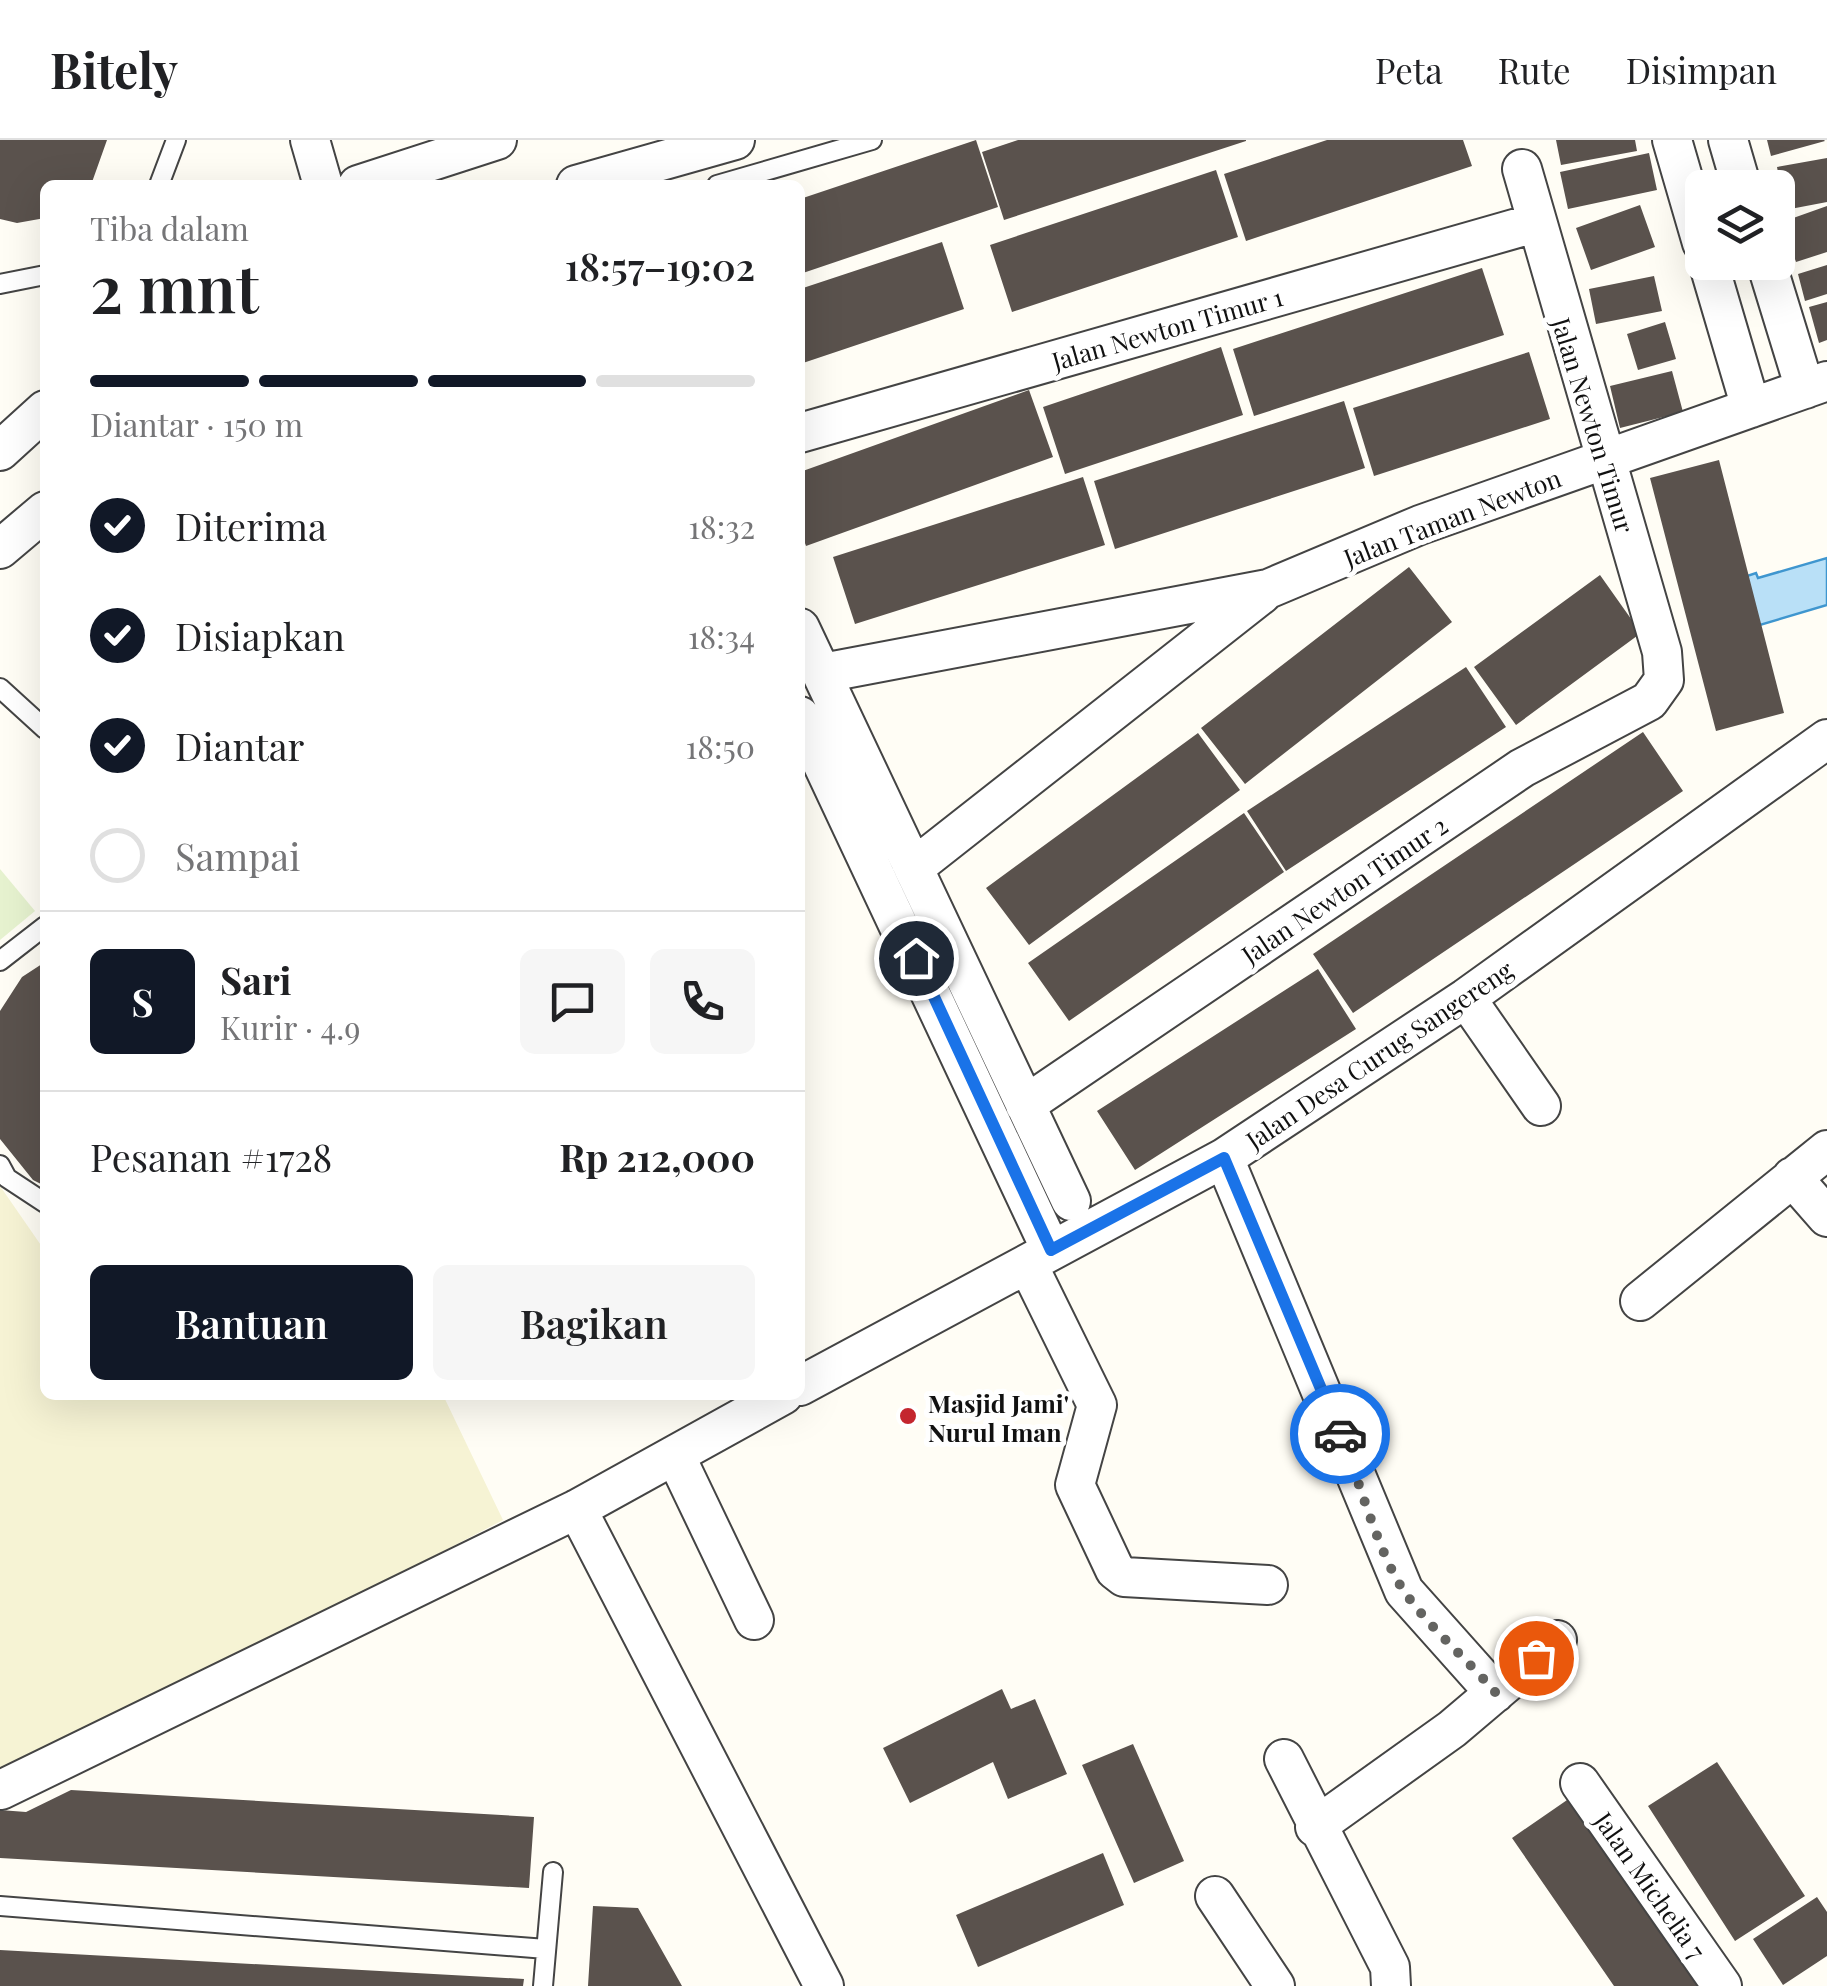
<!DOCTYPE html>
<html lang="id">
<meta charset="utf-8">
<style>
body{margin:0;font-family:"Playfair Display",serif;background:#f6f6f6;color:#202124;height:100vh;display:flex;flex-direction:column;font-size:38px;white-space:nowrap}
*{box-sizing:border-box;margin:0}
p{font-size:32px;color:#757577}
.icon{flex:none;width:55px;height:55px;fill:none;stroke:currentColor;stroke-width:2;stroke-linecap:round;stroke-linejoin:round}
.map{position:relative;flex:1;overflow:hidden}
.side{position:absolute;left:40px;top:40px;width:765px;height:1220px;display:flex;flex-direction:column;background:#fff;border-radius:15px;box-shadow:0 10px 40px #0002}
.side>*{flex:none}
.buttons{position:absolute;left:1685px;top:30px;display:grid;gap:20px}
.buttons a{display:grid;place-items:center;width:110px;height:110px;border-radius:15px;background:#fff;box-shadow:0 10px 40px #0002;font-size:50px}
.pin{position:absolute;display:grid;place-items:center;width:85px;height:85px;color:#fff;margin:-42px;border:5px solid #fff;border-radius:50%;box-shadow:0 2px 10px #0007}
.courier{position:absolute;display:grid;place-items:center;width:100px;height:100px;margin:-50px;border:8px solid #1a73e8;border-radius:50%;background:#fff;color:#222;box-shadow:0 2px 12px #0007}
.head em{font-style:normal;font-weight:600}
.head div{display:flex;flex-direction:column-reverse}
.head{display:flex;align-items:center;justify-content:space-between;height:170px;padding:0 50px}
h1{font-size:65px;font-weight:600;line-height:75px}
.bar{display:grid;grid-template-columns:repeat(4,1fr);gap:15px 10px;align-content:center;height:120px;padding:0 50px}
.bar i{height:12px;border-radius:8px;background:#e0e0e0}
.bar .on{background:#111827}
.bar p{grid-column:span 4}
.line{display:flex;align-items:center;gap:25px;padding:0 50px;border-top:2px solid #e0e0e0}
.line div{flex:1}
.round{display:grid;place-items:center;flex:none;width:105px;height:105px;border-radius:15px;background:#f6f6f6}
ol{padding:0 50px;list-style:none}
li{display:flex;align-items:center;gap:30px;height:110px}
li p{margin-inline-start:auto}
li .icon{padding:10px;border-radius:50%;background:#111827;color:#fff;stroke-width:4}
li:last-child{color:#757577}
li i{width:55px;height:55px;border:5px solid #e0e0e0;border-radius:50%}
.action{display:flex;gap:20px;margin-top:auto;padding:20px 50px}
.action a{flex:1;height:115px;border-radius:15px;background:#111827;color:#fff;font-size:40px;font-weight:600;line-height:115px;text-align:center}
.action a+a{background:#f6f6f6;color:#202124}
header{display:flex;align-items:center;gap:60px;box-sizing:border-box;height:140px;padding:0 50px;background:#fff;border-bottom:2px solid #e0e0e0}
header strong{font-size:48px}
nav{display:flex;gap:55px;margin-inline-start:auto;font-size:35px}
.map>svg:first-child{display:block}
.farmland{fill:#f6f3d4}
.pitch{fill:#e6f2cf}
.water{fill:#b9e0f7;stroke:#3f96cf;stroke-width:2.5}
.building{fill:#5a524d}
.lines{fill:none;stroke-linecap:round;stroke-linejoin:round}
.lane-casing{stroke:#444;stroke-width:22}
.street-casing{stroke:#444;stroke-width:42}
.lane{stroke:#fff;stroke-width:18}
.street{stroke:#fff;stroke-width:38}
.done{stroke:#646461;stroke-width:10;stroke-dasharray:0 18}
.route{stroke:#1a73e8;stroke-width:12}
.poi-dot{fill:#c4262e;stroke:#fff;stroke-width:4}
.labels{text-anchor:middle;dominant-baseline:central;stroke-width:10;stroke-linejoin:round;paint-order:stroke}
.street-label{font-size:25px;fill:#111;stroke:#fff}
.poi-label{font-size:25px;font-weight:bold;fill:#111;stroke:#fff;text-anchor:start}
</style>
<header>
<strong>Bitely</strong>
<nav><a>Peta</a><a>Rute</a><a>Disimpan</a></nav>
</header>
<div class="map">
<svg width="1827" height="1846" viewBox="0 0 1827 1846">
<rect width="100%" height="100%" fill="#fffdf5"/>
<path class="farmland" d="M0 1046 45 1111V1255H443L503 1380 0 1643Z"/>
<path class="pitch" d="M0 729 35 771 0 800Z"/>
<path class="water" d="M1827 418V465L1716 498 1747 436 1756 433 1758 438Z"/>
<path class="building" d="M0 0H107L91 45H45V78L17 83 0 79Z
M976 0 998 67 800 134V59Z
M1018 0H1246V1L1004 80 982 12Z
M1327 0H1463L1472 26 1246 101 1224 34Z
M1556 0H1635L1637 11 1561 25Z
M1767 0H1824L1825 1 1771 16Z
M1649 13 1657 50 1568 69 1560 32Z
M1827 18V62L1785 70 1777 27Z
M1216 30 1238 97 1012 172 990 105Z
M1640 65 1655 107 1591 130 1576 88Z
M1827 66V112L1796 122 1782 82Z
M942 102 964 169 800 224V149Z
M1827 125V154L1805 161 1798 134Z
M1482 128 1504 195 1254 276 1233 209Z
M1654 136 1662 171 1596 184 1589 149Z
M1827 162V200L1819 203 1809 167Z
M1665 182 1676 219 1638 230 1627 194Z
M1221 207 1243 275 1065 334 1043 267Z
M1529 212 1550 279 1374 336 1353 268Z
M1672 231 1683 272 1620 288 1610 246Z
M1029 250 1053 317 806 406 800 389V332Z
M1344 261 1365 328 1115 409 1094 341Z
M1719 320 1784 573 1716 591 1650 338Z
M1083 337 1105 405 855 484 833 417Z
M1409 427 1452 482 1245 644 1201 588Z
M1600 435 1641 493 1516 585 1474 527Z
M1466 527 1506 587 1286 731 1247 671Z
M1643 592 1683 651 1353 873 1313 814Z
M1198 593 1240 650 1029 805 986 748Z
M1244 673 1284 732 1069 881 1028 823Z
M45 822V1046L33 1040 0 999V871L22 837Z
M1318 829 1356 889 1135 1030 1097 971Z
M1002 1549 1011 1569 1035 1559 1067 1634 1008 1659 993 1622 910 1663 883 1608Z
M1133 1604 1184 1721 1134 1743 1082 1625Z
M1717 1622 1805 1756 1735 1801 1648 1666Z
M71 1650 534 1677 529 1748 0 1718V1670L26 1672Z
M1570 1658 1699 1846H1614L1512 1698Z
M1103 1713 1124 1765 978 1827 956 1775Z
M1817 1757 1827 1772V1816L1783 1845 1753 1799Z
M593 1766 638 1768 682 1846H588Z
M0 1810 524 1839 523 1846H0Z"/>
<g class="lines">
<defs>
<path id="lane" d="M159 45 176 0
M717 45 872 0
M0 144 45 135
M0 548 45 589
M0 821 45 786
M0 1025 7 1038 45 1063
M0 1766 546 1809
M543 1846 553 1732"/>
<path id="street" d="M310 0 323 45
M1672 0 1702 103
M1728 0 1742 48
M358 45 497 0
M576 45 735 0
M1708 122 1751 268
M1766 122 1805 249
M800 293 1535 83
M0 311 45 270
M0 409 45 371
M800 488 1071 1061
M823 533 1268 449 1420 385 1827 241
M800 576 1051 1110
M916 726 1262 454
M1466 858 1541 966
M1025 965 1522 628 1649 561 1664 540 1662 512 1522 29
M1224 1018 1404 1451 1495 1553
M1792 1037 1827 1077
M1028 1125 1097 1265 1075 1345 1115 1430 1124 1437 1268 1445
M1640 1161 1827 1010
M800 1246 1224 1018 1466 858 1827 599
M675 1315 754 1480
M577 1369 824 1846
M1284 1619 1390 1827 1391 1846
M1580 1643 1722 1846
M1 1650 577 1369 783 1255
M1315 1687 1452 1589 1557 1500
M1215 1756 1275 1846"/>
</defs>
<use href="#lane" class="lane-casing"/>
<use href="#street" class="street-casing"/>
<use href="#lane" class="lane"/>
<use href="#street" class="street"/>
</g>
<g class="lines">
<path class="done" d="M1340 1294C1360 1340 1378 1415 1406 1454 1431 1489 1467 1519 1495 1552L1536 1518"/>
<path class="route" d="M916 818 1051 1110 1224 1018 1340 1294"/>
</g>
<circle class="poi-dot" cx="908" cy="1276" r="10"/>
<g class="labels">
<g class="street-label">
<text transform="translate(1167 188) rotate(-16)">Jalan Newton Timur 1</text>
<text transform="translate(1594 285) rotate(73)">Jalan Newton Timur</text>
<text transform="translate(1452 377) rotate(-21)">Jalan Taman Newton</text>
<text transform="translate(1344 749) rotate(-34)">Jalan Newton Timur 2</text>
<text transform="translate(1379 914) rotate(-34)">Jalan Desa Curug Sangereng</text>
<text transform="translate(1651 1745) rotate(55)">Jalan Michelia 7</text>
</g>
<g class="poi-label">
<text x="928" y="1262">Masjid Jami'<tspan x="928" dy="29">Nurul Iman</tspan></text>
</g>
</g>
</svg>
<div class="buttons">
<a><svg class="icon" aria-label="layers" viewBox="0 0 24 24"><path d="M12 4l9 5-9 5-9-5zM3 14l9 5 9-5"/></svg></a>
</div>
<div class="pin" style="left:1536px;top:1518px;background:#ea580c"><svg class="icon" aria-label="bag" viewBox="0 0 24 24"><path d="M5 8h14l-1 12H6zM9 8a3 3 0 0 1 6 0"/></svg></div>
<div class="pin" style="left:916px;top:818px;background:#1f2937"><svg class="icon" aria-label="home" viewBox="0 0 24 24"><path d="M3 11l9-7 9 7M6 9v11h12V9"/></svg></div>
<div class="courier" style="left:1340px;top:1294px"><svg class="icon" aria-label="car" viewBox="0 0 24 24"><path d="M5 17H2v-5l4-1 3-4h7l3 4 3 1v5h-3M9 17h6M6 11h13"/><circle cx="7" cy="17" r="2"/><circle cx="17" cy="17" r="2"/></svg></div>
<section class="side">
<div class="head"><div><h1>2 mnt</h1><p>Tiba dalam</p></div><em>18:57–19:02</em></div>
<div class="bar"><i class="on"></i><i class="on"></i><i class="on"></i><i></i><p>Diantar · 150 m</p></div>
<ol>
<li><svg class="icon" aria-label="check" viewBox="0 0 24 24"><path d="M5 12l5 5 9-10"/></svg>Diterima<p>18:32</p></li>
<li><svg class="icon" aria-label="check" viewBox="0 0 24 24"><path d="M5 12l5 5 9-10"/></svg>Disiapkan<p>18:34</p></li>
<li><svg class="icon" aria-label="check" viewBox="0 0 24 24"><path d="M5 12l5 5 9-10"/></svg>Diantar<p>18:50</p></li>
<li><i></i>Sampai</li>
</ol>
<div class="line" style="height:180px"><b class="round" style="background:#111827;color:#fff">S</b><div><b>Sari</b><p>Kurir · 4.9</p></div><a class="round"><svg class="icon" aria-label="chat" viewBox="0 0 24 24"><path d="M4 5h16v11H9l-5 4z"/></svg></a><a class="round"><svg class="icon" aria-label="phone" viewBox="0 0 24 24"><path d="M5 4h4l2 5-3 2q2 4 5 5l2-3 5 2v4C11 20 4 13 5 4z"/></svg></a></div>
<div class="line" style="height:130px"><div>Pesanan #1728</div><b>Rp 212,000</b></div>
<div class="action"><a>Bantuan</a><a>Bagikan</a></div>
</section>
</div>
